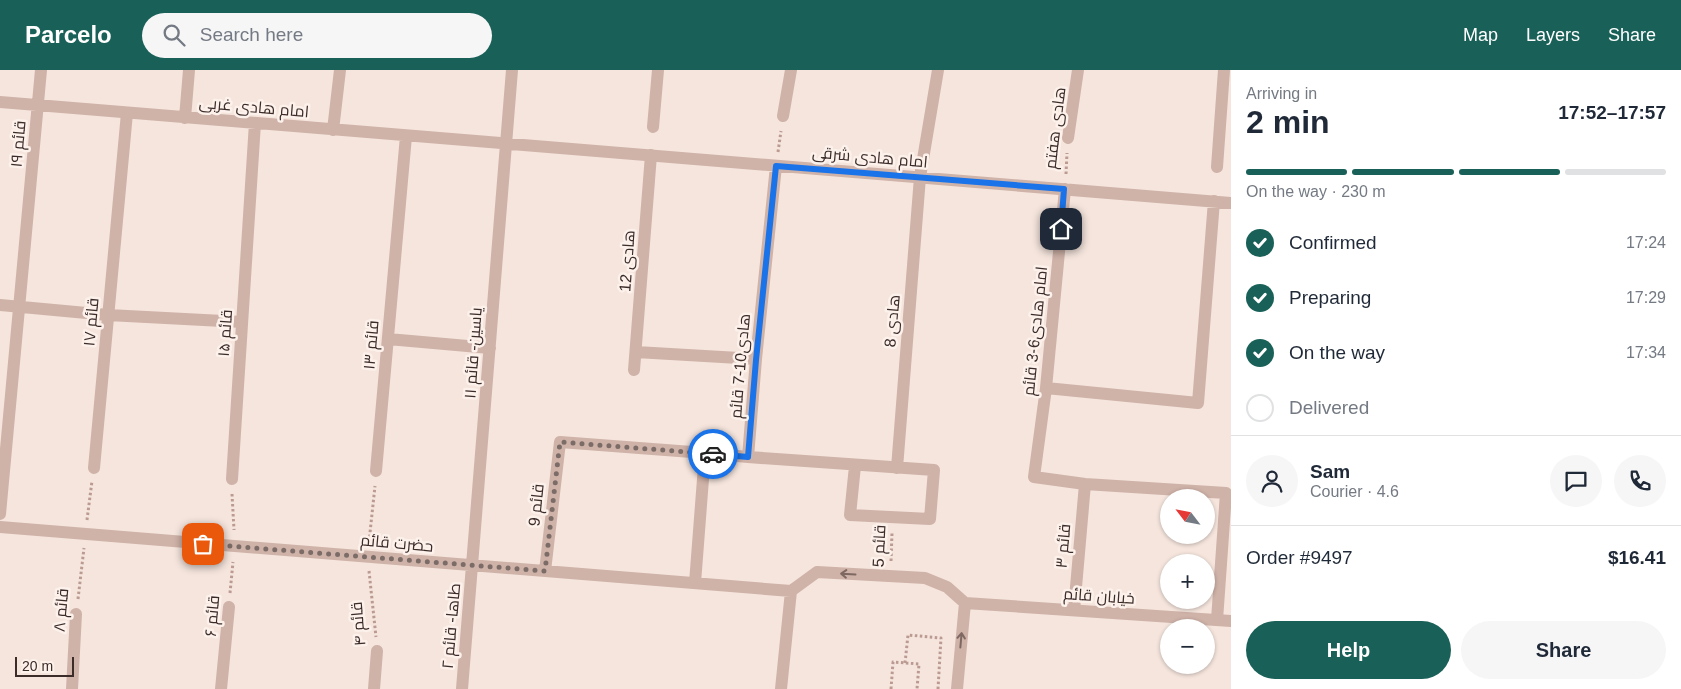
<!DOCTYPE html>
<meta charset="utf-8">
<style>
body{margin:0;font-family:Helvetica,Cairo,sans-serif;background:#f6f6f7;color:#1f2937;height:100vh;display:flex;flex-direction:column;font-size:19px;white-space:nowrap}
*{box-sizing:border-box;margin:0}
p{font-size:16px;color:#747a83}
.icon{flex:none;width:28px;height:28px;fill:none;stroke:currentColor;stroke-width:2;stroke-linecap:round;stroke-linejoin:round}
.map{position:relative;flex:1;overflow:hidden}
.side{display:flex;flex-direction:column;background:#fff;width:450px}
.side>*{flex:none}
.needle{width:32px;rotate:302deg}
.fabs{position:absolute;left:1160px;top:419px;display:grid;gap:10px}
.fabs a{display:grid;place-items:center;width:55px;height:55px;border-radius:50%;background:#fff;box-shadow:0 1px 4px #0004;font-size:25px}
.scale{position:absolute;left:15px;bottom:12px;width:59px;box-sizing:border-box;padding-left:5px;border:2px solid #3b2b29;border-top:0;font-size:14px;line-height:18px;white-space:nowrap;color:#3b2b29;-webkit-text-stroke:4px #fcf1eb;paint-order:stroke}
.pin{position:absolute;display:grid;place-items:center;width:42px;height:42px;color:#fff;margin:-21px;border-radius:10px;box-shadow:0 2px 8px #0006}
.courier{position:absolute;display:grid;place-items:center;width:50px;height:50px;margin:-25px;border:4px solid #1a73e8;border-radius:50%;background:#fff;color:#222;box-shadow:0 1px 6px #0007}
.headline em{font-style:normal;font-weight:700}
.headline div{display:flex;flex-direction:column-reverse}
.headline{display:flex;align-items:center;justify-content:space-between;height:85px;padding:0 15px}
h1{font-size:32px;font-weight:700;line-height:38px}
.bar{display:grid;grid-template-columns:repeat(4,1fr);gap:8px 5px;align-content:center;height:60px;padding:0 15px}
.bar i{height:6px;border-radius:4px;background:#e0e1e3}
.bar .selected{background:#196158}
.bar p{grid-column:span 4}
.line{display:flex;align-items:center;gap:12px;padding:0 15px;border-top:1px solid #e0e1e3}
.line div{flex:1}
.round{display:grid;place-items:center;flex:none;width:52px;height:52px;border-radius:26px;background:#f6f6f7}
ol{padding:0 15px;list-style:none}
li{display:flex;align-items:center;gap:15px;height:55px}
li p{margin-inline-start:auto}
li .icon{padding:5px;border-radius:50%;background:#196158;color:#fff;stroke-width:4}
li:last-child{color:#747a83}
li i{width:28px;height:28px;border:2px solid #e0e1e3;border-radius:50%}
.cta{display:flex;gap:10px;margin-top:auto;padding:10px 15px}
.cta a{flex:1;height:58px;border-radius:30px;background:#196158;color:#fff;font-size:20px;font-weight:700;line-height:58px;text-align:center}
.cta a+a{background:#f6f6f7;color:#1f2937}
header{display:flex;align-items:center;gap:30px;box-sizing:border-box;height:70px;padding:0 25px;background:#196158;color:#fff}
header strong{font-size:24px}
nav{display:flex;gap:28px;margin-inline-start:auto;font-size:18px}
.search{width:350px;height:45px;background:#f6f6f7;display:flex;align-items:center;gap:12px;box-sizing:border-box;padding:0 18px;border-radius:28px;color:#747a83;font-size:19px}
main{display:flex;flex:1;min-height:0}
.map>svg:first-child{display:block}
.lines{fill:none;stroke-linecap:round;stroke-linejoin:round}
.path{stroke:#bb9b91;stroke-width:3;stroke-dasharray:2.5 2.5;stroke-linecap:butt}
.minor{stroke:#cfb2a8;stroke-width:12}
.oneway{stroke:#7e6862}
.done{stroke:#7c6c68;stroke-width:5;stroke-dasharray:0 9}
.route{stroke:#1a73e8;stroke-width:6}
.labels{text-anchor:middle;dominant-baseline:central;stroke-width:5;stroke-linejoin:round;paint-order:stroke}
.street-label{font-size:16px;fill:#3b2b29;stroke:#fcf1eb}
</style>
<header>
<strong>Parcelo</strong>
<div class="search"><svg class="icon" aria-label="search" viewBox="0 0 24 24"><circle cx="10" cy="10" r="6"/><path d="M15 15l6 6"/></svg>Search here</div>
<nav><a>Map</a><a>Layers</a><a>Share</a></nav>
</header>
<main>
<div class="map">
<svg width="1231" height="619" viewBox="0 0 1231 619">
<rect width="100%" height="100%" fill="#f5e5dd"/>
<g class="lines">
<path class="path" d="M778 82 781 61
M1066 104 1067 83
M232 424 234 460
M87 450 92 411
M369 472 375 416
M891 491 892 463
M369 501 376 567
M230 523 233 492
M78 529 84 478
M905 593 908 565 941 568 938 619
M891 619 893 592 919 594 917 619"/>
<path class="minor" d="M0 32 1231 133
M783 46 791 0
M185 48 189 0
M653 57 658 0
M333 60 340 0
M1068 68 1078 0
M1217 97 1224 0
M1065 119 1046 318 1034 407 1085 414 1226 423 1217 550
M0 235 108 245 242 252
M388 269 490 278
M636 282 756 289
M634 300 651 85
M1046 318 1198 333 1214 131
M748 387 934 400 930 449 850 445 855 396
M94 398 127 43
M897 398 920 107 938 0
M376 401 406 66
M232 409 255 53
M0 444 41 0
M0 457 791 521
M545 501 560 372 705 383
M695 513 705 383 748 387 756 289 776 96
M965 533 1231 551
M1074 540 1085 414
M72 619 76 544
M221 619 229 537
M374 619 377 581
M462 619 512 0
M781 619 791 521 817 502 925 508 947 517 965 533 957 619"/>
</g>
<defs><path id="oneway-shaft" d="M-6 0H5M1.5-3L5.5 0L1.5 3" fill="none" stroke-width="1.6" stroke-linecap="round" stroke-linejoin="round" transform="scale(1.25)"/></defs>
<g class="oneway">
<use href="#oneway-shaft" transform="translate(848 504) rotate(-177)"/>
<use href="#oneway-shaft" transform="translate(961 570) rotate(-85)"/>
</g>
<g class="lines">
<path class="done" d="M203 474 545 501 560 372 713 384"/>
<path class="route" d="M713 384 748 387 756 290 776 96 1064 119 1061 159"/>
</g>
<g class="labels">
<g class="street-label">
<text transform="translate(254 37) rotate(5)">امام هادی غربی</text>
<text transform="translate(1055 58) rotate(-83)">هادی هفتم</text>
<text transform="translate(18 74) rotate(-85)">قائم ۱۹</text>
<text transform="translate(870 87) rotate(5)">امام هادی شرقی</text>
<text transform="translate(627 191) rotate(-86)">12 هادی</text>
<text transform="translate(892 251) rotate(-85)">هادی 8</text>
<text transform="translate(91 252) rotate(-85)">قائم ۱۷</text>
<text transform="translate(1035 261) rotate(-84)">امام هادی6-3 قائم</text>
<text transform="translate(225 263) rotate(-86)">قائم ۱۵</text>
<text transform="translate(371 275) rotate(-85)">قائم ۱۳</text>
<text transform="translate(473 283) rotate(-86)">یاسین- قائم ۱۱</text>
<text transform="translate(740 296) rotate(-85)">هادی10-7 قائم</text>
<text transform="translate(536 435) rotate(-84)">قائم 9</text>
<text transform="translate(397 473) rotate(5)">حضرت قائم</text>
<text transform="translate(879 476) rotate(-87)">قائم 5</text>
<text transform="translate(1063 476) rotate(-85)">قائم ۳</text>
<text transform="translate(1099 526) rotate(4)">خیابان قائم</text>
<text transform="translate(61 540) rotate(-85)">قائم ۸</text>
<text transform="translate(212 546) rotate(-85)">قائم ۶</text>
<text transform="translate(358 554) rotate(-95)">قائم ۴</text>
<text transform="translate(451 556) rotate(-85)">طاها- قائم ۲</text>
</g>
</g>
</svg>
<div class="fabs">
<a><svg class="needle" viewBox="-14 -14 28 28"><path d="M0-13l5 13h-10z" fill="#e53935"/><path d="M0 13l5-13h-10z" fill="#747a83"/></svg></a>
<a>+</a>
<a>−</a>
</div>
<div class="scale">20 m</div>
<div class="pin" style="left:203px;top:474px;background:#ea580c"><svg class="icon" aria-label="bag" viewBox="0 0 24 24"><path d="M5 8h14l-1 12H6zM9 8a3 3 0 0 1 6 0"/></svg></div>
<div class="pin" style="left:1061px;top:159px;background:#1f2937"><svg class="icon" aria-label="home" viewBox="0 0 24 24"><path d="M3 11l9-7 9 7M6 9v11h12V9"/></svg></div>
<div class="courier" style="left:713px;top:384px"><svg class="icon" aria-label="car" viewBox="0 0 24 24"><path d="M5 17H2v-5l4-1 3-4h7l3 4 3 1v5h-3M9 17h6M6 11h13"/><circle cx="7" cy="17" r="2"/><circle cx="17" cy="17" r="2"/></svg></div>
</div>
<section class="side">
<div class="headline"><div><h1>2 min</h1><p>Arriving in</p></div><em>17:52–17:57</em></div>
<div class="bar"><i class="selected"></i><i class="selected"></i><i class="selected"></i><i></i><p>On the way · 230 m</p></div>
<ol>
<li><svg class="icon" aria-label="check" viewBox="0 0 24 24"><path d="M5 12l5 5 9-10"/></svg>Confirmed<p>17:24</p></li>
<li><svg class="icon" aria-label="check" viewBox="0 0 24 24"><path d="M5 12l5 5 9-10"/></svg>Preparing<p>17:29</p></li>
<li><svg class="icon" aria-label="check" viewBox="0 0 24 24"><path d="M5 12l5 5 9-10"/></svg>On the way<p>17:34</p></li>
<li><i></i>Delivered</li>
</ol>
<div class="line" style="height:90px"><a class="round"><svg class="icon" aria-label="person" viewBox="0 0 24 24"><circle cx="12" cy="8" r="4"/><path d="M4 21q1-7 8-7t8 7"/></svg></a><div><b>Sam</b><p>Courier · 4.6</p></div><a class="round"><svg class="icon" aria-label="chat" viewBox="0 0 24 24"><path d="M4 5h16v11H9l-5 4z"/></svg></a><a class="round"><svg class="icon" aria-label="phone" viewBox="0 0 24 24"><path d="M5 4h4l2 5-3 2q2 4 5 5l2-3 5 2v4C11 20 4 13 5 4z"/></svg></a></div>
<div class="line" style="height:65px"><div>Order #9497</div><b>$16.41</b></div>
<div class="cta"><a>Help</a><a>Share</a></div>
</section>
</main>
